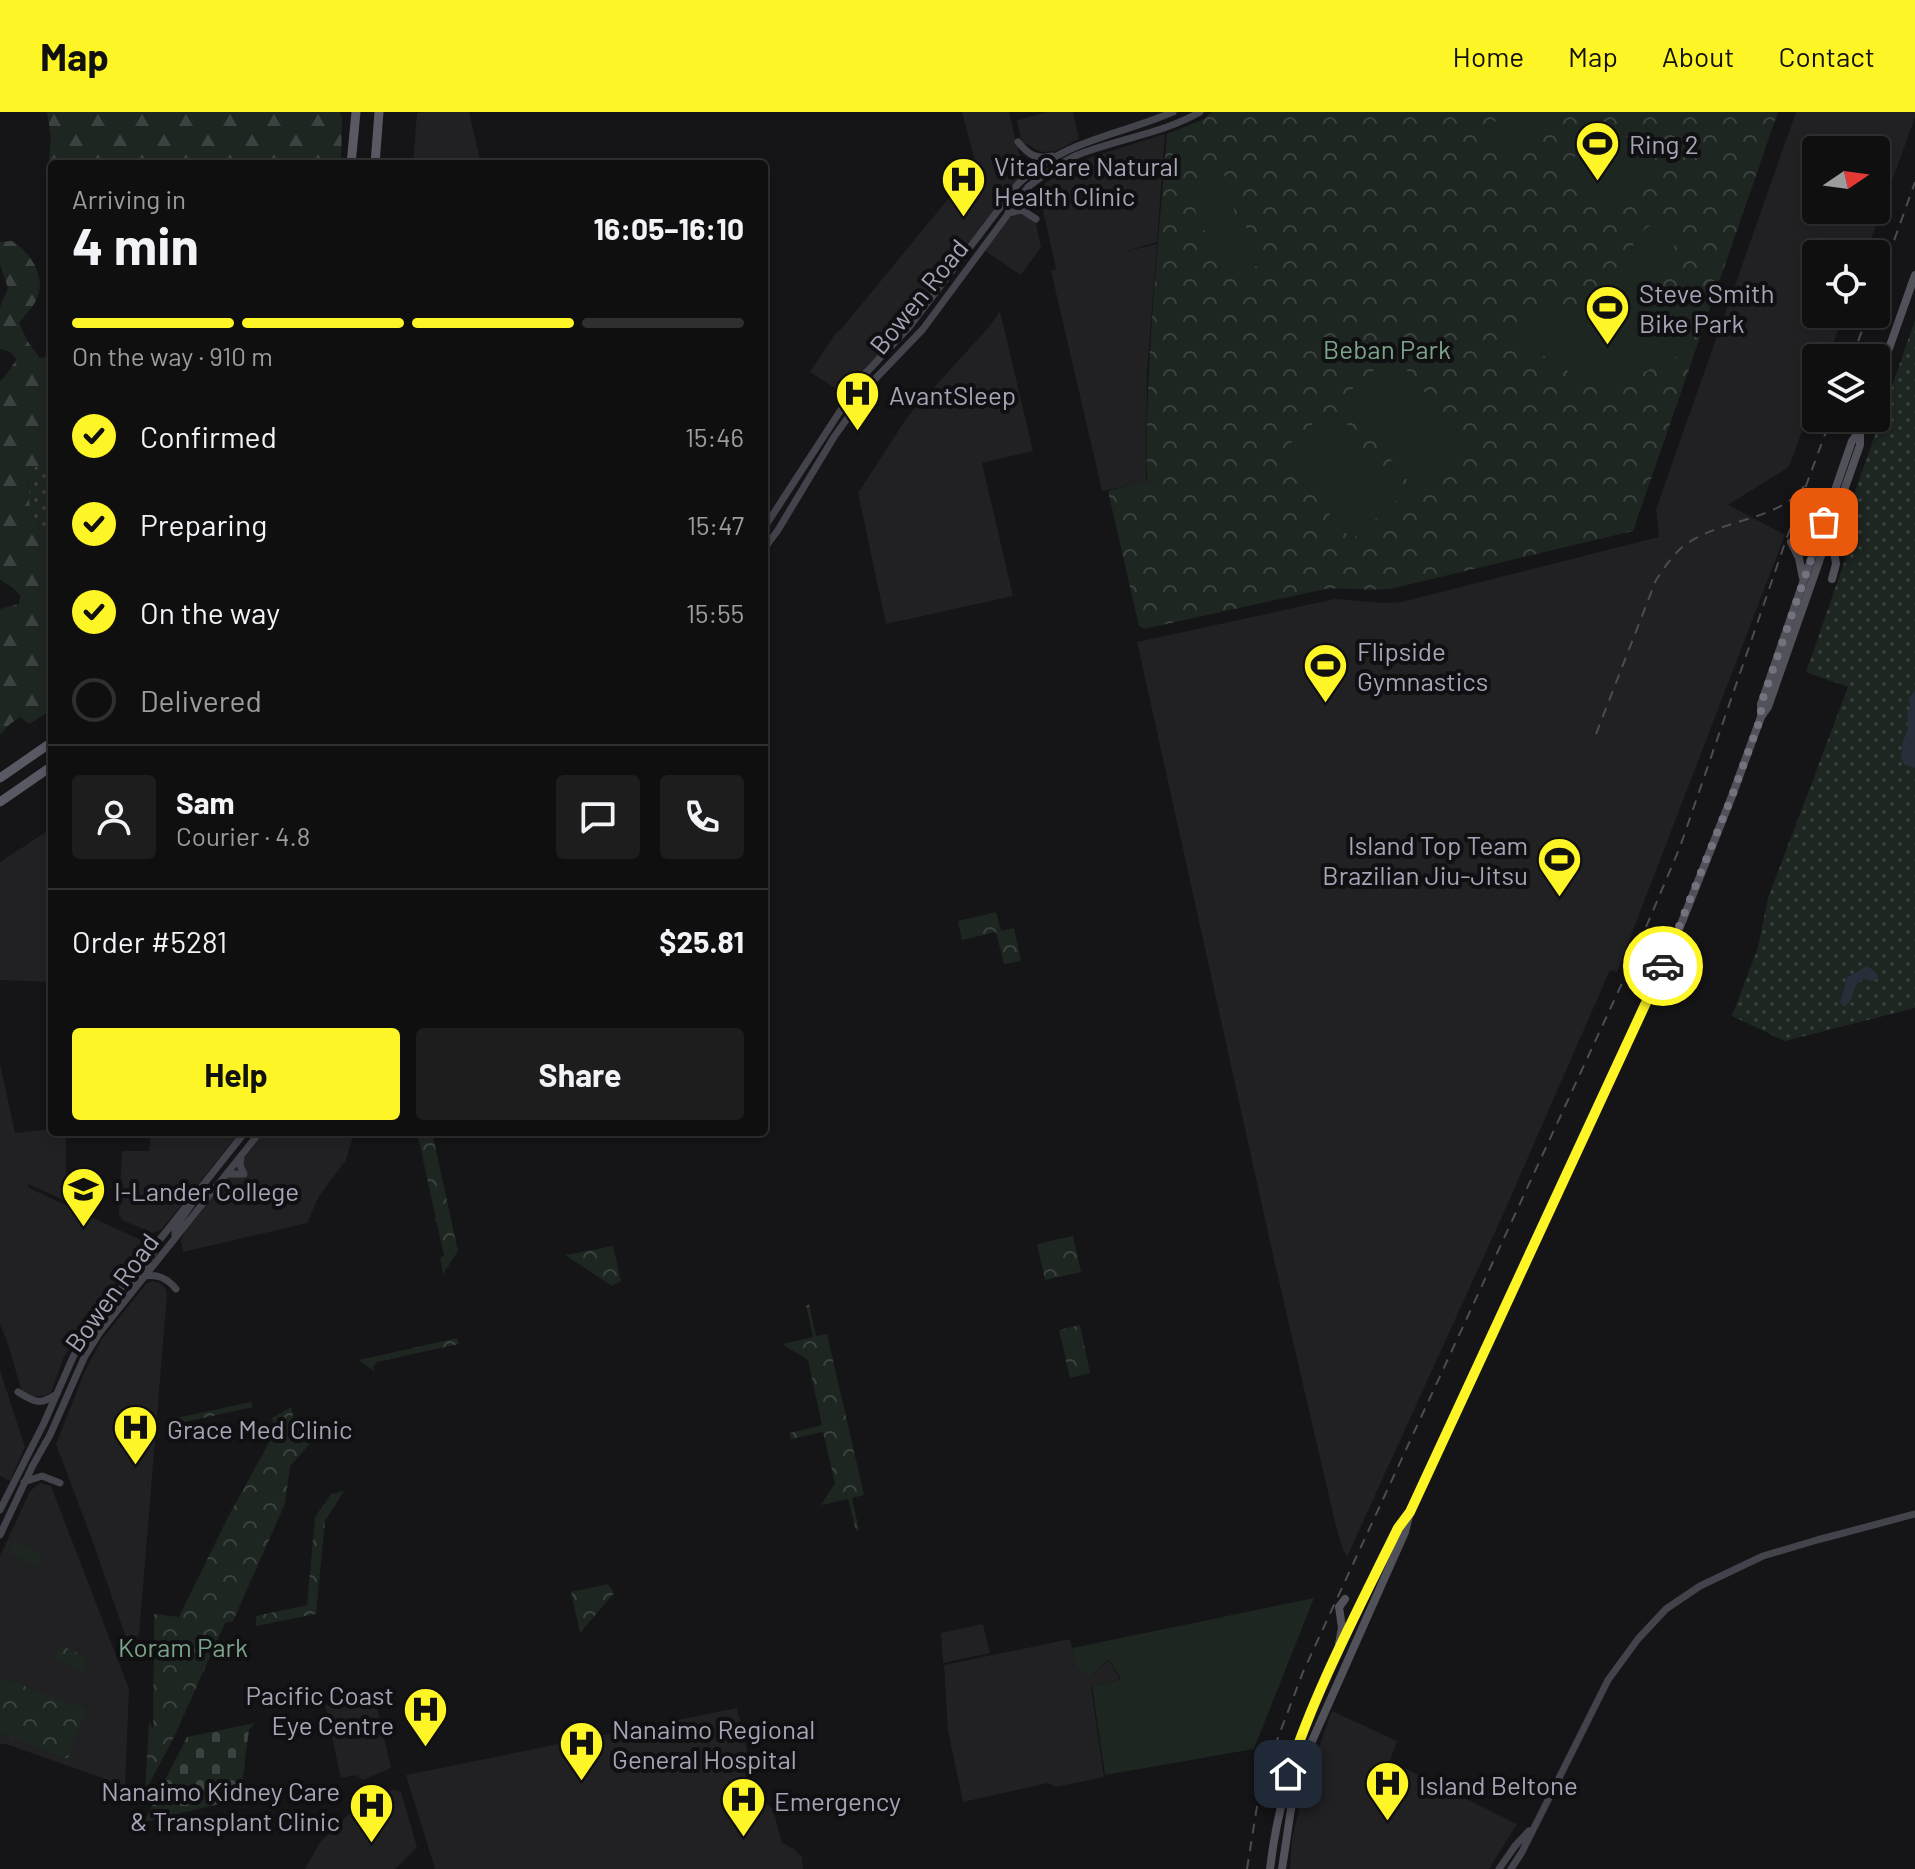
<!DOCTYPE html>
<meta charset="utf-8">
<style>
body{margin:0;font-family:Barlow,sans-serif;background:#1e1d1e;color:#f1f3f6;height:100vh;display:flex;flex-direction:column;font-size:30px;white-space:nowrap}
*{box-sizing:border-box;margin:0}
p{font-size:26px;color:#9c9c9f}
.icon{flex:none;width:44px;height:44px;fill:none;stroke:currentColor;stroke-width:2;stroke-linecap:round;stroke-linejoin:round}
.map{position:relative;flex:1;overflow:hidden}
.side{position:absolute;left:48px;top:48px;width:720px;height:976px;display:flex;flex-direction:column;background:#100f10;border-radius:8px;box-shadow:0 4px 12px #0003,0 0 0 2px #302f30}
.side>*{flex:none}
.needle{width:52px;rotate:77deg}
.tools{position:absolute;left:1802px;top:24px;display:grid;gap:16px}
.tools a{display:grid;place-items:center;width:88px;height:88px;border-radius:8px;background:#100f10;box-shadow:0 4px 12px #0003,0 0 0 2px #302f30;font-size:40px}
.pin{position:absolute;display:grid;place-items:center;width:68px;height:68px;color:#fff;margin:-34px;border-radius:16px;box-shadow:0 4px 12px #0006}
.courier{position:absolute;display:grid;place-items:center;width:80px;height:80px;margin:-40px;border:6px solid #fdf525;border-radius:50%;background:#fff;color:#222;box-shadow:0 2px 10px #0007}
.summary em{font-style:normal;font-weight:700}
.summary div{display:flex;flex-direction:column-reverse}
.summary{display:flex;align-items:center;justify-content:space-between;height:136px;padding:0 24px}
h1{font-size:52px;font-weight:700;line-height:60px}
.bar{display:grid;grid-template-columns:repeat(4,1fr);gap:12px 8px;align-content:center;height:96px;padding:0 24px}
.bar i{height:10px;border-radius:6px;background:#302f30}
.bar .on{background:#fdf525}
.bar p{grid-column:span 4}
.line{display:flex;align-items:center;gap:20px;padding:0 24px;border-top:2px solid #302f30}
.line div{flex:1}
.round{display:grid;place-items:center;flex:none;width:84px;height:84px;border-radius:8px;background:#1e1d1e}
ol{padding:0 24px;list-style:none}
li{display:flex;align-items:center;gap:24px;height:88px}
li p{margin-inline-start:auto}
li .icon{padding:8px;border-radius:50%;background:#fdf525;color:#111;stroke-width:4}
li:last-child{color:#9c9c9f}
li i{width:44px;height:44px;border:4px solid #302f30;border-radius:50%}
.button{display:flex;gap:16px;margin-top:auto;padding:16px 24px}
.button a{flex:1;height:92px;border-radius:8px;background:#fdf525;color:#111;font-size:32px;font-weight:700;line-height:92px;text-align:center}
.button a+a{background:#1e1d1e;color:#f1f3f6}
header{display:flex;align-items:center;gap:48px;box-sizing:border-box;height:112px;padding:0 40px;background:#fdf525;color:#111}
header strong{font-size:38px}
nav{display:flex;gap:44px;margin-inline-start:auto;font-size:28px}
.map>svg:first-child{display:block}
.built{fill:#212023;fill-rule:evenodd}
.grass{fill:url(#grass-dots)}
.forest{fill:url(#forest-firs)}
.cemetery{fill:url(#cemetery-stones)}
.park{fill:url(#park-crowns)}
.pitch{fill:#1e2621}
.water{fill:#292e3b}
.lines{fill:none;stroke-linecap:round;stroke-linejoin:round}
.secondary{stroke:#43434b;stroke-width:7}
.primary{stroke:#51515a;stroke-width:8}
.trunk{stroke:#595964;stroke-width:9}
.rail{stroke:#4c4c54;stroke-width:2;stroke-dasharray:10 8;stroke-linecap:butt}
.done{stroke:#73727f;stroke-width:8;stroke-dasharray:0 14.4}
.route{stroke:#fdf525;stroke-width:10}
.labels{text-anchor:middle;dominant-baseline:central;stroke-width:8;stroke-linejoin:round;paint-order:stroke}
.poi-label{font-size:26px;fill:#a5a5b7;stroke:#100f11;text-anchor:start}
.street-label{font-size:26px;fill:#a5a5b7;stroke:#100f11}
.park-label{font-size:26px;fill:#7ba389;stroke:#100f11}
</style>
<header>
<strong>Map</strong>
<nav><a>Home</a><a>Map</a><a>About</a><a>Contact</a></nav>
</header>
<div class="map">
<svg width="1915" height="1757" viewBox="0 0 1915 1757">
<defs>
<pattern id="grass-dots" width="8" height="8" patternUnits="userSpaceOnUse" patternTransform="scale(2)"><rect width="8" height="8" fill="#1e2621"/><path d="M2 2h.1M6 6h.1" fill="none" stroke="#3c423f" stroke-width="1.8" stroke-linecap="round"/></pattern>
<pattern id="forest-firs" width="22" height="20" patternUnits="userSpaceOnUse" patternTransform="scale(2)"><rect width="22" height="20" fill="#1e2621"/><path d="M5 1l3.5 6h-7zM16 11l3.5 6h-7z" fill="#3c423f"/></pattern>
<pattern id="cemetery-stones" width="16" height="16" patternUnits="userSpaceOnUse" patternTransform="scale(2)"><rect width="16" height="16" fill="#1e2621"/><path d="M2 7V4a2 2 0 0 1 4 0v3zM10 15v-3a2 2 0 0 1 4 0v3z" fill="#3c423f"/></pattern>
<pattern id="park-crowns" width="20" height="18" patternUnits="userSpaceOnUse" patternTransform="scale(2)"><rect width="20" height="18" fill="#1e2621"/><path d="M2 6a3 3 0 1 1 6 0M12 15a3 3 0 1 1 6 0" fill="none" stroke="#3c423f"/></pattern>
</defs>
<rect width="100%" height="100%" fill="#151416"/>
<path class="built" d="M424 0H469L481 52H413L417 1Z
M962 0H1009L1024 62 909 213 847 284 810 260 835 222 842 216 976 53Z
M1048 0H1073L1079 27 1056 39 1041 40 1021 29 1017 8Z
M1796 0H1915V5L1866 142H1816V202H1844L1828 246H1816V281L1789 355 1728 393 1785 423 1617 860 1610 858 1505 1098 1347 1445 1343 1438 1335 1410 1275 1152 1137 530 1335 487 1385 491 1401 490 1659 425 1656 397ZM1816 38H1876V98H1816Z
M1165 22 1157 130 1123 140 1157 132 1147 262 1146 370 1102 379 1051 159 1056 157 1038 76 1076 50Z
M1021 101 1035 107 1041 135 1021 163 985 139 1012 103Z
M1000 199 1033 339 982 351 1013 484 886 512 858 381 908 304 989 215Z
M52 716V870L0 868V750Z
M0 952 15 1021 52 1017V1020H66V1089L28 1072 29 1076 147 1131 82 1215 63 1247 51 1281 44 1284 31 1285 22 1281 9 1235 0 1212Z
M151 1020H240L162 1117 153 1121 122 1108 119 1102 122 1039H149Z
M265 1020H352V1028L346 1048 319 1084 307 1111 183 1140 181 1128 184 1121Z
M153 1169 160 1171 165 1176 167 1183 139 1523 135 1526H130L125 1523 94 1433 56 1332 85 1259 102 1227 146 1172Z
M0 1258 25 1335 10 1369 0 1364Z
M40 1371 51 1374 129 1577 125 1674 6 1632H0V1444L30 1379Z
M983 1512 990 1541 943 1551 941 1521Z
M1070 1527 1076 1556 1090 1565 1109 1548 1120 1567 1091 1574 1104 1665 1056 1675 1048 1671 963 1690 948 1619 944 1553Z
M374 1582 391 1656 363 1668 356 1663 341 1666 325 1593Z
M737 1596 758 1686 773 1697 782 1731 794 1737 802 1745 803 1757H435L406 1663Z
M1332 1599 1397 1629 1390 1649 1517 1712 1489 1757H1290L1292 1727 1304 1676Z
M394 1677 401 1680 417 1735 395 1757H305L320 1730 354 1697 369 1688Z"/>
<path class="grass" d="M1915 208V896L1785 929 1732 904 1758 835 1768 786 1848 575 1806 560 1855 419 1843 414Z
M35 355H49L52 365V428L40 418 30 397 28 367Z"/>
<path class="forest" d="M47 0H340L342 7 341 52H52V66L48 60 51 25Z
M12 129C28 139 46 162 38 184 35 193 25 203 19 211L28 230 40 246 48 244 52 238V365L49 355H35L28 367 30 397 40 418 52 428V598L29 612 20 605 10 612 0 623V497L19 492 20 483 12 475 0 468V269L6 263 17 247 10 240 0 237V195L8 176 0 152V130Z"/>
<path class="cemetery" d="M255 1611 249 1618 240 1687 144 1710 187 1625Z"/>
<path class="park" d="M1212 0H1778L1633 419 1390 477C1368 479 1347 475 1325 477L1144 517 1139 514 1108 379 1147 369C1145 253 1158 137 1167 22L1204 7Z
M996 800 1001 819 1014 816 1021 849 1004 852 996 820 962 828 958 809Z
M417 1020H432L458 1139 443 1162 440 1145 444 1144Z
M1073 1124 1081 1160 1045 1168 1037 1132Z
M613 1134 621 1169 612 1174 565 1143Z
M809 1192 816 1224 827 1222 864 1383 852 1386 859 1418H856L848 1387 821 1393 835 1371 823 1320 791 1327 790 1321 822 1313 808 1248 782 1232 813 1225 806 1193Z
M1080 1213 1090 1261 1070 1266 1059 1218Z
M457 1226 459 1232 377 1250 373 1255 375 1260 359 1248Z
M251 1290 253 1295 176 1312V1306Z
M291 1295 294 1308 314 1327 290 1354 285 1392 233 1509 225 1511 175 1623 145 1680 149 1609 153 1618 154 1502 179 1505 229 1403 275 1320 272 1306Z
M344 1379 325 1409 316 1502 256 1514V1504L307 1493 315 1405 331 1382Z
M608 1472 614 1481 580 1521 571 1480Z
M61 1533 88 1547 82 1559 55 1545Z
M0 1565 86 1597 68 1647 0 1621Z"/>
<path class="pitch" d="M1502 0H1547L1515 43 1486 22Z
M1601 10H1607L1655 47 1634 80 1632 79 1617 98 1563 62V59L1579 40 1597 11Z
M1224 62 1237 109 1244 107 1257 154 1222 164 1209 117 1201 119 1188 72Z
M1652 112C1665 114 1672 117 1676 129L1668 152 1656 177 1655 189 1646 205 1637 214 1627 213 1624 206 1627 188 1623 184 1603 208 1594 209 1589 200 1592 189 1645 117Z
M1623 187 1625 188 1622 211 1630 219 1634 218 1647 208 1650 210 1655 206 1702 198 1689 239 1627 268 1608 274 1583 269 1550 247 1517 230 1514 225C1518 212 1526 207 1537 200L1542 203 1563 200 1587 204 1593 212 1600 214Z
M1393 242 1408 260 1410 259 1415 265 1414 267 1423 275 1422 277 1446 305 1448 304 1453 310 1452 312 1467 329 1414 375 1392 352 1393 350 1354 307 1355 305 1340 288Z
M1330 297 1344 312 1346 311 1351 317 1349 319 1385 360 1387 359 1391 365 1390 367 1403 383 1352 428 1278 342Z
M852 1345 858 1369 845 1373 839 1348Z
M16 1428 43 1442 36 1455 9 1441Z
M1314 1486 1254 1637 1105 1663 1092 1574 1121 1567 1109 1547 1090 1565 1076 1556 1072 1536Z"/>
<path class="water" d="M1915 578V656L1905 653 1901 647 1903 629 1908 617 1907 602 1910 593 1908 588Z
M1867 854 1877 861 1878 867 1872 869 1864 867C1848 874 1858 889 1843 895L1840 890 1845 874V867Z"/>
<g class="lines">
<path class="secondary" d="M1018 30C1028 42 1035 48 1052 44
M1008 101 1022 98 1036 107
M764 416 863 264 910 214 1018 72C1061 29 1120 23 1173 0
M764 437 778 418 834 325 876 266 923 217 1028 75C1043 63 1058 52 1075 44 1116 27 1162 22 1200 0
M228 1062H244L240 1053 241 1044
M175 1125V1118L177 1113 196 1086
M144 1164C158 1162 167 1166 176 1177
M132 1173 155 1138 154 1133
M18 1280C35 1290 39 1294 57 1282
M24 1370 42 1364 60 1371
M0 1398 44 1311 73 1245 89 1217 245 1020
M0 1423 33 1353 50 1323 84 1246 100 1220 260 1020
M1499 1757 1515 1734 1529 1719
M1511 1757 1522 1740 1608 1568 1638 1527 1666 1497 1700 1474 1763 1444 1817 1428 1915 1402"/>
<path class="primary" d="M1876 273 1915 163
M1831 417 1836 452 1832 467
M1791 430 1799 446 1803 466
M1761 605 1768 595 1860 333V319L1864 306
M1339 1532 1342 1516 1339 1495 1345 1487
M1270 1757C1281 1660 1316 1588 1357 1501 1372 1468 1386 1432 1408 1403
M1282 1757 1291 1697 1312 1629 1405 1420 1410 1400 1674 830 1732 684 1761 605V592L1852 329 1860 319"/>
<path class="trunk" d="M351 52 356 0
M375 52 379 0
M0 666 52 630
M0 690 52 654"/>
<path class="rail" d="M1876 179 1915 70
M1852 246 1868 202
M1596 622 1656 468C1665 455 1674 440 1688 431 1720 408 1783 407 1804 374
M1247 1757 1258 1688 1271 1644 1303 1560 1624 867 1680 735 1786 428 1831 306"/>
</g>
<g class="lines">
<path class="done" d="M1663 854 1732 684 1761 605V592L1824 410"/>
<path class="route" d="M1288 1662C1315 1578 1359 1496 1398 1416L1410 1400 1663 854"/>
</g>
<defs>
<symbol id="stadium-pin" viewBox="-11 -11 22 30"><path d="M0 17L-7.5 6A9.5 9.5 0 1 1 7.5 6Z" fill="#fdf525" stroke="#100f11"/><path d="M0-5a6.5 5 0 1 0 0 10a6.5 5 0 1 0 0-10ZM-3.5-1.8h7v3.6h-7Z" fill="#111"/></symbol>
<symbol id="hospital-pin" viewBox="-11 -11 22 30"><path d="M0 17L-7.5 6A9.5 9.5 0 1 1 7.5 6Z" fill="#fdf525" stroke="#100f11"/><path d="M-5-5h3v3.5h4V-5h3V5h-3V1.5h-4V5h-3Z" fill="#111"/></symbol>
<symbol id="university-pin" viewBox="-11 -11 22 30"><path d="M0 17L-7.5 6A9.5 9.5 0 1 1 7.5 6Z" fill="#fdf525" stroke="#100f11"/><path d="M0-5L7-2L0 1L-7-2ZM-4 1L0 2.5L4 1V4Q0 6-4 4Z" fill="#111"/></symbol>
</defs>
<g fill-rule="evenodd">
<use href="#stadium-pin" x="1572" y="6" width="51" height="69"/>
<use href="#hospital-pin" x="938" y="42" width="51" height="69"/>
<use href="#stadium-pin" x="1582" y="170" width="51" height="69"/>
<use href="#hospital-pin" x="832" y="256" width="51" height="69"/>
<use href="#stadium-pin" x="1300" y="528" width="51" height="69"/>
<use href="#stadium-pin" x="1534" y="722" width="51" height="69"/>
<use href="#university-pin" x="58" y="1052" width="51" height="69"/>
<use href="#hospital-pin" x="110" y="1290" width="51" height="69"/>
<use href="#hospital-pin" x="400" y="1572" width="51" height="69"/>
<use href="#hospital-pin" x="556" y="1606" width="51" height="69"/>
<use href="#hospital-pin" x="1362" y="1646" width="51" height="69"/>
<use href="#hospital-pin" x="718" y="1662" width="51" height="69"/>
<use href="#hospital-pin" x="346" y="1668" width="51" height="69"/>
</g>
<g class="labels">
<g class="poi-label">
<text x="1629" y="31">Ring 2</text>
<text x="994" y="53">VitaCare Natural<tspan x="994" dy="30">Health Clinic</tspan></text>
<text x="1639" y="180">Steve Smith<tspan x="1639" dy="30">Bike Park</tspan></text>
<text x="889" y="282">AvantSleep</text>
<text x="1357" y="538">Flipside<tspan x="1357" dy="30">Gymnastics</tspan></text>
<text x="1528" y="732" text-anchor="end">Island Top Team<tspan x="1528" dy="30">Brazilian Jiu-Jitsu</tspan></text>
<text x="114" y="1078">I-Lander College</text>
<text x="167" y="1316">Grace Med Clinic</text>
<text x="394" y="1582" text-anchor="end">Pacific Coast<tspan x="394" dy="30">Eye Centre</tspan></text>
<text x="612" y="1616">Nanaimo Regional<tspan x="612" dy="30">General Hospital</tspan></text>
<text x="1419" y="1672">Island Beltone</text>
<text x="340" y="1678" text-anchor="end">Nanaimo Kidney Care<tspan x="340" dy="30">&amp; Transplant Clinic</tspan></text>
<text x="774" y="1688">Emergency</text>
</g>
<g class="street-label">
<text transform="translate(918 184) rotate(-51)">Bowen Road</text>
<text transform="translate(111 1180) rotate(-54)">Bowen Road</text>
</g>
<g class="park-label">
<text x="1387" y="236">Beban Park</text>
<text x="183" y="1534">Koram Park</text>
</g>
</g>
</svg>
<div class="tools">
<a><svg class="needle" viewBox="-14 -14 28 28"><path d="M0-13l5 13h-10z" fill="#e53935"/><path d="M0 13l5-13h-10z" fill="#9c9c9f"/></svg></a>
<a><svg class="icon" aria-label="locate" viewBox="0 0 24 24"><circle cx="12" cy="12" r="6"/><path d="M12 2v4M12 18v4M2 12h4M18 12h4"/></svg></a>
<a><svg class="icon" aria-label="layers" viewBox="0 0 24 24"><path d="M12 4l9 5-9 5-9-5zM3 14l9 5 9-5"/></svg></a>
</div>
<div class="pin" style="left:1824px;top:410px;background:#ea580c"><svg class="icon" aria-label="bag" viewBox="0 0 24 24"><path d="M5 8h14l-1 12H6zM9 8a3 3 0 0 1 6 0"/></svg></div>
<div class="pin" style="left:1288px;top:1662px;background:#1f2937"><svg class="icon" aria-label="home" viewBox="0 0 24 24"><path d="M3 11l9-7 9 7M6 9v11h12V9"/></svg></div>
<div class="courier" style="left:1663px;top:854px"><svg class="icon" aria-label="car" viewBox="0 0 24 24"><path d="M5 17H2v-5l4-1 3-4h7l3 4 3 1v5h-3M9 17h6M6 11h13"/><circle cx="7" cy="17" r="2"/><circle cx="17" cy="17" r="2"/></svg></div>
<section class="side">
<div class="summary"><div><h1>4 min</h1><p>Arriving in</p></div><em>16:05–16:10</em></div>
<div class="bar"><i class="on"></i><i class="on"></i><i class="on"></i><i></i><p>On the way · 910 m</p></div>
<ol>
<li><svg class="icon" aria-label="check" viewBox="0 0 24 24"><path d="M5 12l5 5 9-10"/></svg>Confirmed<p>15:46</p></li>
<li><svg class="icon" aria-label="check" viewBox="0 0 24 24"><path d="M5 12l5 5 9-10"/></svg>Preparing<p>15:47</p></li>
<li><svg class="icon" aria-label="check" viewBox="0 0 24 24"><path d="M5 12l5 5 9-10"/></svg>On the way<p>15:55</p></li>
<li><i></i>Delivered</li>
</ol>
<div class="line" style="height:144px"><a class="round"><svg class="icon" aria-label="person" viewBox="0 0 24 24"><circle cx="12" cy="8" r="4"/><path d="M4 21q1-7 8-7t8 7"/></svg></a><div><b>Sam</b><p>Courier · 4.8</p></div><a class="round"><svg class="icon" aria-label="chat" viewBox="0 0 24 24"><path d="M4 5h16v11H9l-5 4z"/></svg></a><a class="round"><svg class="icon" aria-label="phone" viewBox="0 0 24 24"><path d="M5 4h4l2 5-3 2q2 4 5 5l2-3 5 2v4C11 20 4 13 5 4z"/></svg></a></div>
<div class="line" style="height:104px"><div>Order #5281</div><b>$25.81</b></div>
<div class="button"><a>Help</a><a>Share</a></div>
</section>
</div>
